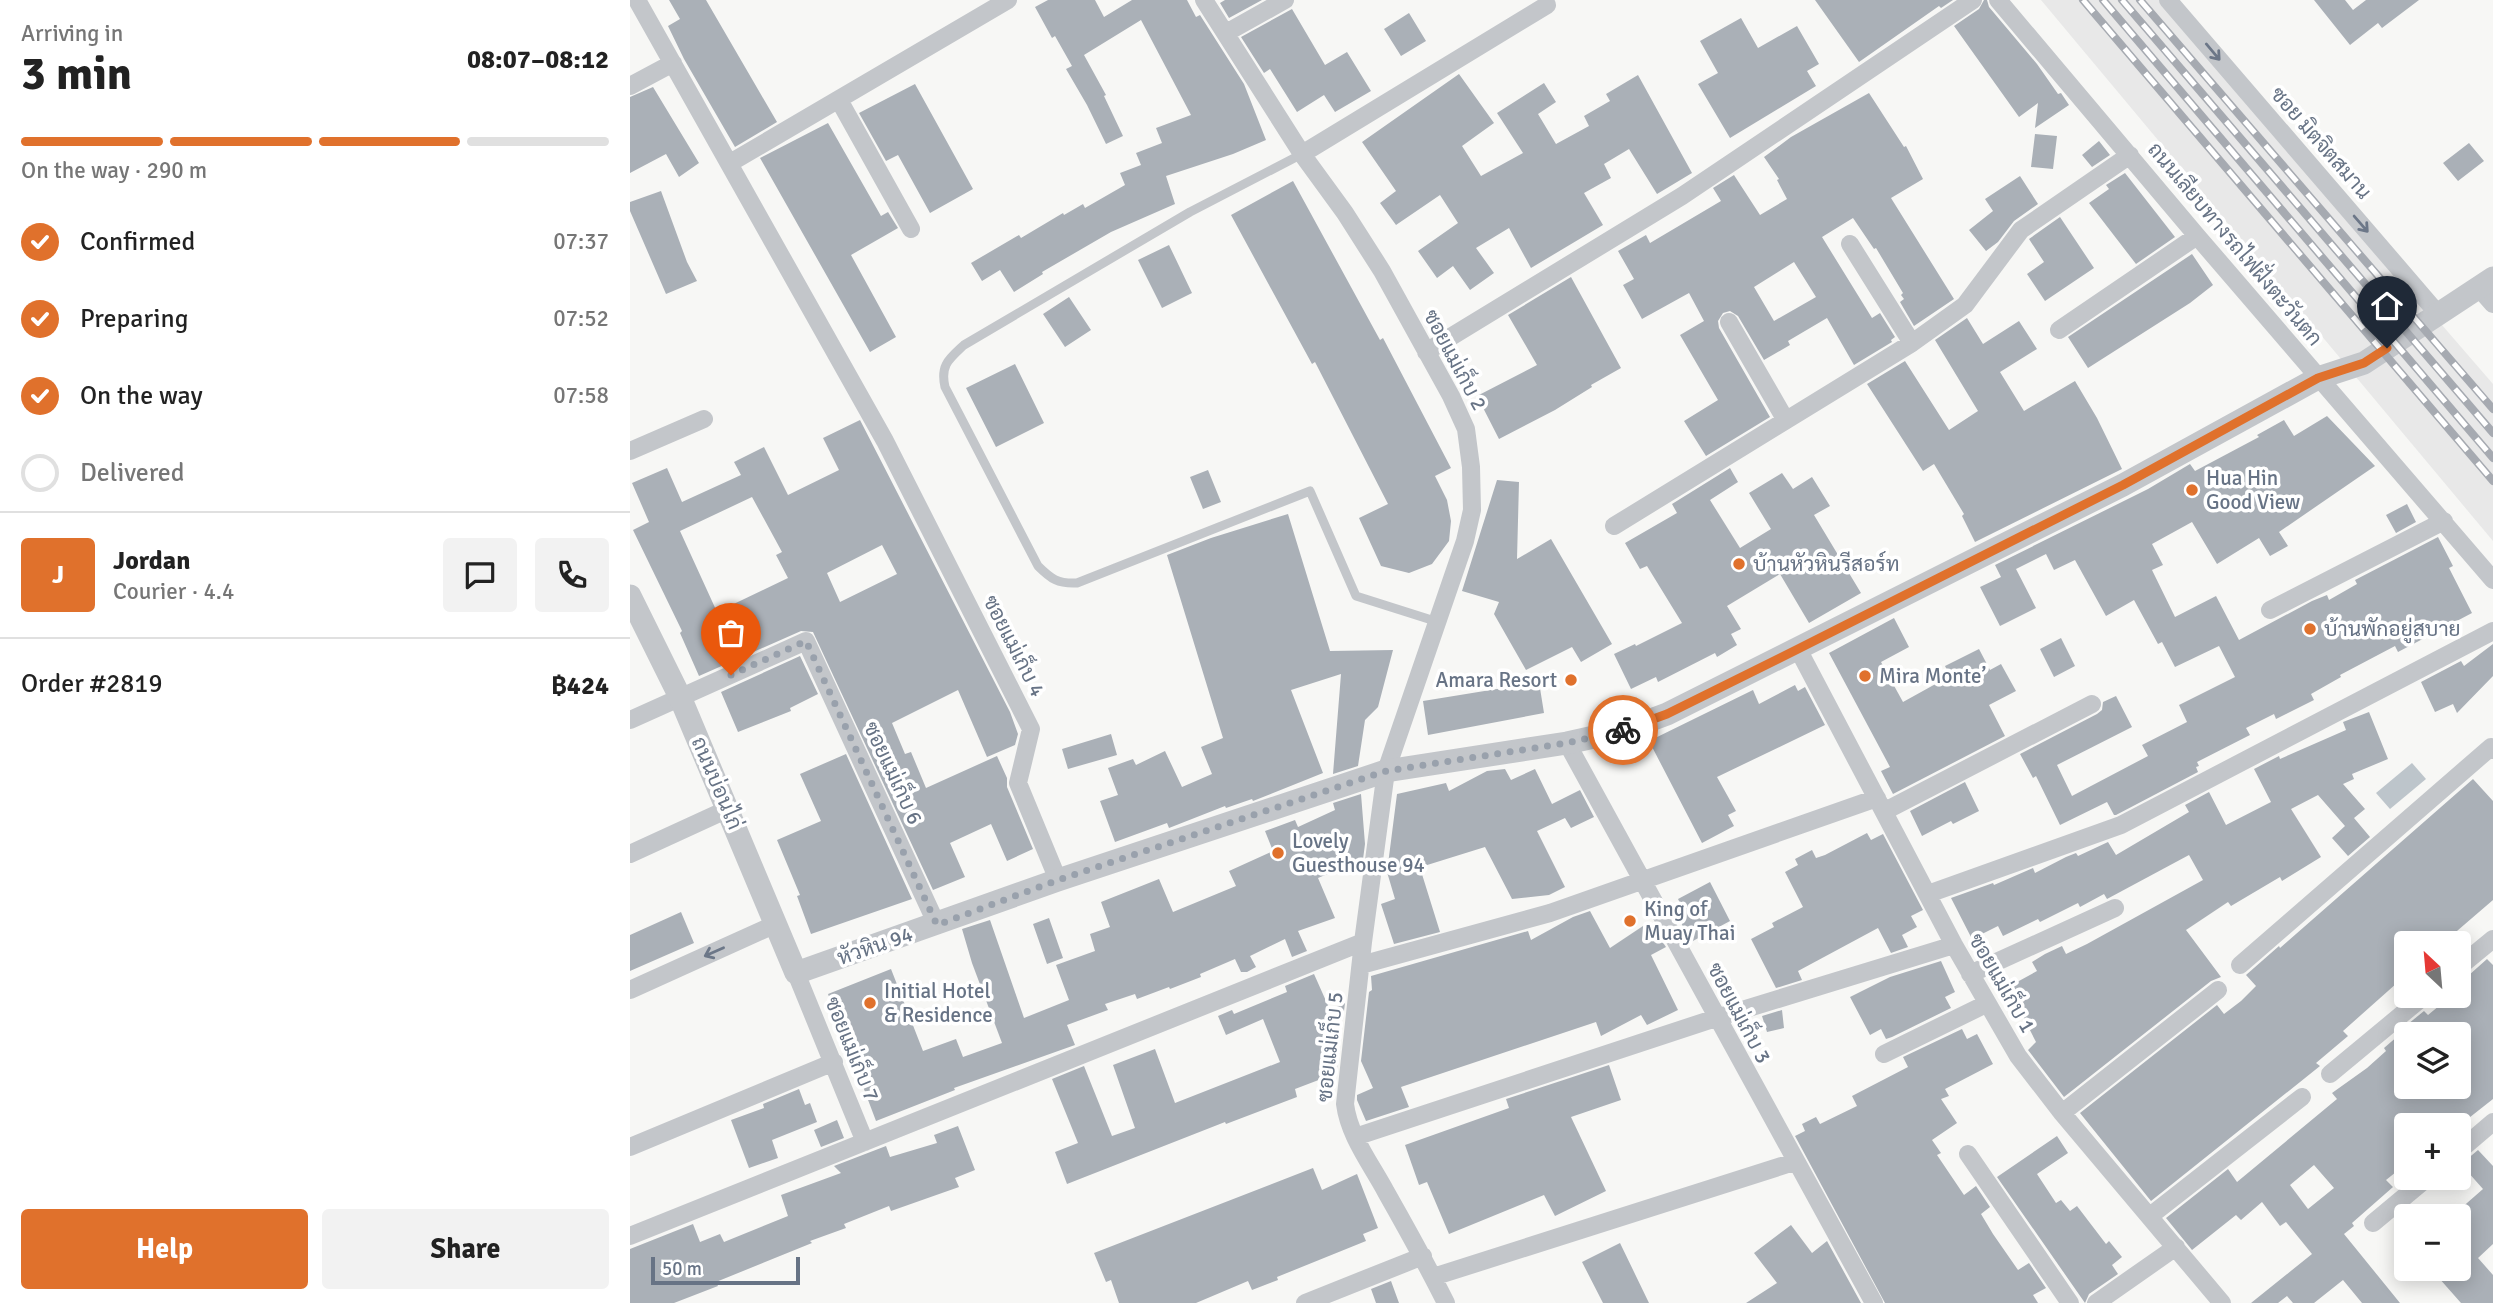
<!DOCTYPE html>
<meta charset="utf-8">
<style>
body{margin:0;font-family:Signika,Sarabun,sans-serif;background:#f2f2f2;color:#222;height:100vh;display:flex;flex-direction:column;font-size:26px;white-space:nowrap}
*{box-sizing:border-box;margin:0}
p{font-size:23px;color:#767676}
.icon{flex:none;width:38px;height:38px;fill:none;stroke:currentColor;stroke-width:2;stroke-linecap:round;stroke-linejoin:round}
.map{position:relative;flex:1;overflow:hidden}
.side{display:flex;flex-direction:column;background:#fff;width:630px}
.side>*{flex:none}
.needle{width:46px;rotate:334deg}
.tools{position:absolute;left:1764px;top:931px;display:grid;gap:14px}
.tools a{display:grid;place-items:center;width:77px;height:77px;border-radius:7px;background:#fff;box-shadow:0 4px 18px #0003;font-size:35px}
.scale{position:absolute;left:21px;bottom:18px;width:149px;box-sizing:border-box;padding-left:7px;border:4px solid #677385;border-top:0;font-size:19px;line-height:24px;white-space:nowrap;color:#677385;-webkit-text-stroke:5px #fff;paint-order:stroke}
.pin{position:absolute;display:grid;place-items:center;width:60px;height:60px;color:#fff;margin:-72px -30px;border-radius:50% 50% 50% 0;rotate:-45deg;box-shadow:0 0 7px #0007}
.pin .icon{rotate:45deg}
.courier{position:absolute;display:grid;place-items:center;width:70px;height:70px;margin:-35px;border:5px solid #e0712c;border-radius:50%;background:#fff;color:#222;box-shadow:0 2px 9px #0007}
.headline em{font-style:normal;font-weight:700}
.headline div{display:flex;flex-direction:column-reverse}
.headline{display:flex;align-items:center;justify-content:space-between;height:119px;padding:0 21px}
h1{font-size:46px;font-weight:700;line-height:52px}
.bar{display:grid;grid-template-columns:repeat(4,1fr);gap:10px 7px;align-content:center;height:84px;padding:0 21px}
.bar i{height:9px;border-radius:5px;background:#e0e0e0}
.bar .active{background:#e0712c}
.bar p{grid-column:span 4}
.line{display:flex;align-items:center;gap:18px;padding:0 21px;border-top:2px solid #e0e0e0}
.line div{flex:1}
.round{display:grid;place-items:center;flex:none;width:74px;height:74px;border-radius:7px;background:#f2f2f2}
ol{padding:0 21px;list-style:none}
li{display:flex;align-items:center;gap:21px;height:77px}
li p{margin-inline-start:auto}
li .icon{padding:7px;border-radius:50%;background:#e0712c;color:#fff;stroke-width:4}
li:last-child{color:#767676}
li i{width:38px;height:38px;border:4px solid #e0e0e0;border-radius:50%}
.action{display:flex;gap:14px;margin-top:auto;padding:14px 21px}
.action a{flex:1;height:80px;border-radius:7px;background:#e0712c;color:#fff;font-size:28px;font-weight:700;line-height:80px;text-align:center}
.action a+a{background:#f2f2f2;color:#222}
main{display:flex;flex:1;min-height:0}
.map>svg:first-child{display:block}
.built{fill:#e8e8e8}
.water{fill:#bdc5cb}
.building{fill:#aab0b7;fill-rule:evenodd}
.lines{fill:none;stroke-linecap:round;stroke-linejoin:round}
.service{stroke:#c3c6ca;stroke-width:9}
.minor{stroke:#c3c6ca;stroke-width:18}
.tertiary{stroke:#c3c6ca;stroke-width:23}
.rail-casing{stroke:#a6aab1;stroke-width:8}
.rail{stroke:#fff;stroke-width:5;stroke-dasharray:16;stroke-linecap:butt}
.oneway{stroke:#6c7788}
.done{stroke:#99a1ac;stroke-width:7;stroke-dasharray:0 12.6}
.route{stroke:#e0712c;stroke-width:9}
.poi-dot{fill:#e0712c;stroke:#fff;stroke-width:2.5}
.labels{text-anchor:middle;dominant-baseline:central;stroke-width:7;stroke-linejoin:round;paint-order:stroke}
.street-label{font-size:21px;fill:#677385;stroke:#fff}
.poi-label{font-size:21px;fill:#677385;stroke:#fff;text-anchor:start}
</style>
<main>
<section class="side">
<div class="headline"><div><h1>3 min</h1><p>Arriving in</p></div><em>08:07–08:12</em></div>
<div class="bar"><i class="active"></i><i class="active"></i><i class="active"></i><i></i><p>On the way · 290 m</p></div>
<ol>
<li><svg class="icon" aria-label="check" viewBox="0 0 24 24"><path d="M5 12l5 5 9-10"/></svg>Confirmed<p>07:37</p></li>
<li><svg class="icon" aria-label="check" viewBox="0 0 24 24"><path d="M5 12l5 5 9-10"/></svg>Preparing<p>07:52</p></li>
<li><svg class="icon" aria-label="check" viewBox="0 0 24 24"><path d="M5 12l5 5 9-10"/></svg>On the way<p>07:58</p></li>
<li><i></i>Delivered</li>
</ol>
<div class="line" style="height:126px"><b class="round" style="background:#e0712c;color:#fff">J</b><div><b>Jordan</b><p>Courier · 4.4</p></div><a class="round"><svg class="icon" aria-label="chat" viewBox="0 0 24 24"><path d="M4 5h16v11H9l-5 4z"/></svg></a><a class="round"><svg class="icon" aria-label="phone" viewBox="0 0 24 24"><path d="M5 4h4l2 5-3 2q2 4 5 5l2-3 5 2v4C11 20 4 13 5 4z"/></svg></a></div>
<div class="line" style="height:91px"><div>Order #2819</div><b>฿424</b></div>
<div class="action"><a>Help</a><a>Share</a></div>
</section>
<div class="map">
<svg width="1863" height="1303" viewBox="0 0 1863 1303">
<rect width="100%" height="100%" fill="#f7f7f5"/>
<path class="built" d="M1411 0H1531L1863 384V541Z"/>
<path class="water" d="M1782 763 1796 779 1760 809 1746 793Z"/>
<path class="building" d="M39 0H76L147 122 105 147 54 59 38 26 50 19Z
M418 0H465L474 17 502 0H557L566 17 570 15 614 84 636 140 603 154 536 176 545 204 481 232 412 272 413 274 384 292 370 270 352 281 341 263 389 235 391 238 433 213 434 215 453 204 455 208 495 185 490 173 511 165 506 153 532 143 526 128 561 115 511 20 454 55 476 95 474 96 493 136 476 144 457 105 436 69 442 66 425 36 422 38 405 7Z
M595 0H632L599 18 590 3Z
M1185 0H1323L1311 8 1309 6 1229 62Z
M1354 0H1357L1359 7 1407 64 1428 94 1431 93 1439 105 1405 128 1408 103 1389 117 1324 26 1349 9Z
M1684 0H1715L1723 10 1736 0H1789L1752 28 1748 23 1720 45Z
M662 9 695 65 717 52 741 91 705 112 694 95 667 112 640 69 634 73 611 37Z
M779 13 796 41 771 56 754 29Z
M1111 18 1128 48 1167 26 1189 64 1177 71 1186 86 1100 138 1068 84 1088 73 1070 41Z
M829 74 864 123 832 146 851 176 893 153 867 113 914 83 926 102 908 114 926 144 959 126 954 116 980 101 976 94 1008 75 1062 173 1027 194 999 149 974 164 981 178 954 193 973 225 901 268 879 228 846 248 864 273 840 290 823 266 807 278 788 251 828 223 810 195 766 225 750 203 766 191 732 142Z
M285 84 343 189 300 213 268 155 256 161 229 113Z
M23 87 69 163 49 177 36 154 0 173V97Z
M1239 93 1274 147 1276 146 1293 179 1261 198 1324 299 1284 326 1270 302 1274 299 1271 295 1273 293 1246 248 1244 249 1223 218 1192 237 1242 318 1250 313 1265 337 1261 340 1262 342 1224 365 1197 318 1158 341 1160 345 1134 360 1108 316 1100 311 1093 313 1088 321 1089 328 1140 417 1076 456 1054 421 1088 400 1050 335 1074 321 1059 293 1012 319 993 285 1004 279 988 251 1016 235 1020 243 1091 201 1083 188 1104 175 1130 215 1157 199 1147 180 1149 179 1134 157 1161 137ZM1164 262 1186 297 1144 321 1124 287Z
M198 123 251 216 258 212 268 228 221 255 266 337 240 352 130 158Z
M1405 134 1427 136 1423 169 1401 167Z
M1469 141 1480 155 1462 167 1452 155Z
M1839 143 1854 161 1828 181 1813 163Z
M1495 173 1545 237 1506 264 1459 203 1479 189 1476 185Z
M1390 176 1408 204 1384 221 1368 242 1356 251 1339 230 1363 211 1355 199Z
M663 181 750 340 753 338 821 468 805 476 817 500 821 521 819 541 802 564 779 573 751 566 729 518 758 504 685 362 682 364 601 215Z
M31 191 57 262 67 281 36 294 0 211V202Z
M1430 217 1464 268 1415 301 1397 274 1414 262 1399 239Z
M539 245 562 293 532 308 508 260Z
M1562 254 1583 285 1560 303 1458 368 1438 337Z
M941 277 991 368 961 385 962 387 925 410 869 439 847 396 907 365 878 315Z
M439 297 461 330 435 347 413 314Z
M1337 318 1353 344 1389 321 1407 349 1370 372 1394 411 1445 381 1467 418 1492 469 1345 542 1332 516 1334 514 1304 464 1293 471 1237 384 1275 361 1319 430 1348 411 1305 340Z
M385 364 414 423 366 447 336 388Z
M1697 416 1745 466 1649 532 1658 546 1640 556 1629 538 1587 564 1562 522 1522 544 1533 565 1522 570 1545 617 1586 596 1609 640 1682 601 1697 595 1699 600 1727 584 1725 580 1808 537 1823 566 1819 568 1842 613 1768 652 1765 646 1710 675 1711 677 1681 694 1684 700 1646 719 1644 714 1616 728 1620 735 1567 762 1569 766 1566 767 1568 772 1486 815H1484L1477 802 1430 825 1406 776 1403 778 1390 754 1467 714 1472 710 1473 702 1486 696 1502 727 1427 765 1442 796 1518 756 1512 745 1557 722 1549 705 1605 677 1589 646 1545 667 1532 642 1528 644 1504 600 1476 616 1445 560 1424 570 1416 554 1386 569 1406 608 1370 626 1350 587 1371 577 1365 565 1518 489 1560 464 1565 471 1629 437 1627 435 1654 420 1664 436Z
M230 420 380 712 388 734 385 745 357 757 328 690 262 723 275 754 281 752 296 788 367 756 377 778V787L403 849 377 861 361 824 320 843 335 877 303 890 183 632 171 631 69 676 50 633 52 631 3 530 19 522 2 483 37 468 52 502 111 475 104 462 134 447 158 495 209 470 193 438ZM122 497 152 552 146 555 158 578 87 612 50 531ZM252 545 267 574 210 602 197 573Z
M1100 468 1108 482 1080 500 1110 548 1141 529 1119 493 1152 473 1163 489 1182 477 1200 506 1184 515 1231 593 1179 623 1150 574 1097 606 1111 629 1101 634 1107 645 1087 657 1085 653 1028 682 1026 677 1001 689 984 654 1005 644 1006 646 1052 623 1017 566 1010 569 995 543 1047 513 1042 504Z
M578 470 591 502 573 509 560 477Z
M867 480 889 482 887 559 921 539 982 644 951 662 942 647 896 670 864 614 869 602 832 591Z
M1777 504 1786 522 1766 533 1756 515Z
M658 514 700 651 763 650 748 707 735 720 728 766 703 774 711 674 661 690 693 773 623 801 622 799 596 808 595 806 539 828 537 823 485 842 470 801 488 795 478 768 503 759 506 765 535 751 552 787 582 774 571 747 593 738 537 555 581 538Z
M1264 618 1279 647 1251 662 1273 702 1320 676 1315 666 1349 649 1360 670 1371 664 1386 691 1359 705 1375 736 1263 794 1251 771 1260 767 1199 653Z
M1431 638 1445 666 1424 677 1410 649Z
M1863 644V676L1827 713 1823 704 1805 712 1791 682 1831 661 1834 666Z
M170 656 188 694 160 708 161 711 108 732 91 692Z
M909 682 914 713 798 735 793 701Z
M1165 685 1168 691 1175 687 1195 725 1087 777 1106 811 1098 815 1104 826 1072 843 1019 741 1123 690 1129 704Z
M1739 712 1758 759 1722 774 1724 779 1713 784 1735 809 1724 818 1740 837 1718 856 1702 838 1715 826 1688 795 1661 809 1691 857 1652 881 1650 877 1601 906 1598 902 1556 930 1591 977 1581 981 1434 1097 1398 1050 1406 1042 1378 987 1407 971 1402 962 1415 954 1432 946 1436 954 1457 944 1573 880 1559 855 1477 899 1474 894 1450 907 1448 903 1410 922 1408 919 1373 936 1368 926 1342 939 1321 898 1363 883 1364 885 1403 868 1405 873 1436 857 1446 853 1448 856 1478 842 1486 855 1559 812 1555 805 1579 792 1596 825 1641 802 1624 769 1649 756 1650 759 1716 730 1713 722Z
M481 734 487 755 438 769 432 749Z
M216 754 282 899 181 934 167 896 170 895 147 840 191 821 170 774Z
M875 769 881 780 905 769 922 804 950 790 964 817 941 828 935 818 907 831 935 887 919 895 882 899 855 847 794 866 795 870 791 871 810 932 764 944 751 904 765 899 757 872 767 794 816 783 819 791 857 771Z
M1843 779 1863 801V900L1813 943H1776V975L1713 1031 1718 1036 1686 1063 1690 1066 1521 1201 1450 1113 1587 1005 1594 1014 1611 1001 1626 986 1616 975 1649 946 1650 948Z
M1335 782 1349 811 1323 824 1321 821 1292 836 1280 811Z
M731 794 735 844 732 867 722 869 721 864 688 878 705 918 668 931 677 951 662 957 655 939 620 956 626 967 617 972H611L605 959 570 974 571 977 540 989 539 987 507 999 505 994 475 1004 478 1010 437 1025 445 1045 324 1088 325 1090 246 1121 198 994 261 969 293 1051 326 1039 333 1057 372 1043 342 963 332 929 360 920 394 1018 439 1000 426 965 465 951 460 934 480 927 471 902 529 879 543 912 606 886 599 871 643 851 635 831 665 820 668 827 705 810 703 803Z
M1237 833 1241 840 1253 834 1293 910 1281 916 1287 927 1272 935 1278 947 1261 953 1248 928 1168 971 1172 980 1146 988 1121 939 1144 927 1142 923 1173 907 1155 872 1168 865 1165 859 1182 850 1186 858 1195 855Z
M1080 882 1100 921 1061 942 1044 909 1051 905 1048 899Z
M960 911 980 948 1019 922 1036 947 1021 955 1048 1010 1017 1025 1011 1015 971 1036 966 1022 771 1087 779 1107 736 1121 727 1100V1095L743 1088 731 1061 739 992 742 990 741 976 898 931 901 940 943 917Z
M51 912 64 943 0 971V935Z
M419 918 433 958 417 964 403 924Z
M1857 959 1863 965V1099L1830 1125H1776V1164L1756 1180 1763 1187 1722 1223 1724 1226 1714 1234 1770 1303H1732L1713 1280 1684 1303H1663L1657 1296 1648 1303H1621L1682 1254 1656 1222 1650 1226 1632 1202 1611 1220 1606 1215 1562 1250 1536 1218 1598 1169 1607 1182 1707 1099 1702 1093 1737 1068 1756 1051 1754 1048 1776 1029V1087H1829V1034H1786L1778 1024 1794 1011 1798 1015 1821 996H1829V984ZM1684 1165 1704 1188 1678 1209 1660 1185Z
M1311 961 1325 992 1315 997 1321 1008 1262 1037 1256 1039 1251 1029 1240 1035 1220 997 1260 977Z
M684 974 700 1010 715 1003 713 1019 709 1010 707 1073 665 1089 667 1097 596 1124 595 1122 437 1184 425 1152 448 1143 422 1079 454 1066 482 1136 505 1128 483 1065 525 1049 545 1103 650 1062 633 1019 596 1035 588 1016 602 1010 604 1014 657 992 655 986Z
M1152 1010 1154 1028 1137 1032 1132 1016Z
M1332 1029 1337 1039 1347 1034 1363 1064 1315 1089 1319 1096 1311 1099 1327 1123 1302 1140 1311 1153 1307 1155 1334 1195 1346 1186 1360 1207 1351 1214 1363 1234 1388 1270 1399 1263 1416 1288 1403 1295 1408 1303H1255L1165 1136 1175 1131 1172 1124 1186 1117 1190 1124 1227 1106 1222 1096 1278 1067 1273 1057Z
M979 1065 991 1100 941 1117 976 1191 925 1216 914 1195 819 1234 797 1182 789 1185 775 1145 879 1108 876 1099Z
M169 1089 175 1105 180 1103 187 1122 142 1140 148 1158 119 1168 101 1120 134 1108 133 1104Z
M207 1120 214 1138 191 1147 184 1130Z
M328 1126 345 1170 325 1178 329 1187 261 1211 259 1206 214 1224 216 1228 180 1241 182 1243 86 1282 88 1286 44 1303H0V1249L63 1224 70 1242 90 1234 94 1242 158 1216 151 1195 211 1173 204 1166 256 1146 260 1157 307 1143 304 1135Z
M1427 1136 1438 1153 1407 1174 1426 1203 1431 1200 1440 1211 1447 1206 1476 1244 1479 1241 1492 1257 1482 1265 1488 1274 1459 1294 1455 1303 1367 1177Z
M1848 1150 1863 1166V1244L1848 1258 1863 1275V1303H1831L1801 1269H1829V1210L1853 1189 1829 1162 1836 1160Z
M683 1168 692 1190 727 1174 748 1228 733 1234 736 1241 647 1277 648 1280 622 1290 618 1281 566 1303H489L481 1280 476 1282 464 1253Z
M1161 1225 1182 1253 1197 1241 1231 1303H1116L1147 1283 1124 1253Z
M990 1243 1019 1303H973L952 1262Z
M761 1281 769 1303H746L741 1289Z"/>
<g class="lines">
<path class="service" d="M672 154 560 212 334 345C319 359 310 365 315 387L408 566C421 579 428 584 447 583L680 491 726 596 808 622"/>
<path class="minor" d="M7 0 255 441 401 729 388 783 428 880
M574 0 672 154 715 213 752 271 821 396 836 429 841 467 842 510 835 541 756 771 733 942 715 1104C719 1136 741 1164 756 1192 777 1229 797 1265 816 1303
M1368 0 1567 236 1863 580
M1538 0 1809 315
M596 33 655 0
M0 86 43 63
M209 100 281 229
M672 154 917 5
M100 163 378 0
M1220 244 1282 343
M1849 288 1863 304
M1099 322 1155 419
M1429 330 1567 236
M796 352 1052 196 1343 0
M0 451 74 419
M984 526 1282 343 1335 305 1391 230 1500 155
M1640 610 1814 521
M1168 649 1324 945 1388 1056 1432 1113 1592 1303
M0 720 176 641 307 925
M937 743 1244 1303
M1255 811 1462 704
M0 854 98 809
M1298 894 1491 825 1863 631
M731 965 920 913 1247 798
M1610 965 1861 747 1863 750
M1829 967 1863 939
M166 973 235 1142
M1340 974 1485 908
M0 990 146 924
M1254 1054 1356 1004
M1700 1074 1794 996
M1432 1113 1588 990
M725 1137 1086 1018 1324 945
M0 1147 204 1062
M1829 1151 1863 1122
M1338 1154 1440 1303
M1520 1216 1672 1097
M1743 1223 1797 1178
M0 1236 733 942
M803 1277 1164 1162
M675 1303 793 1256
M1466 1303 1546 1247"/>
<path class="tertiary" d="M0 596 50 697 166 973 428 880 756 771 937 743 991 731 1037 714 1493 485 1688 378 1734 363 1863 278"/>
<defs>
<path id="rail" d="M1453 0 1863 481
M1473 0 1863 458
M1492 0 1863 433
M1510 0 1863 409"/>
</defs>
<use href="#rail" class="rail-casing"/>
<use href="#rail" class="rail"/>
</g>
<defs><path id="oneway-shaft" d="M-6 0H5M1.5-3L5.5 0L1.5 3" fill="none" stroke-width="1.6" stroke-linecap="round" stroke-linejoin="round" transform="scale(1.75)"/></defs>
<g class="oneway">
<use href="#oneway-shaft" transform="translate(1583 52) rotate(50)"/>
<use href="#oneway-shaft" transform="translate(1731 224) rotate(49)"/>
<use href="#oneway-shaft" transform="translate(84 952) rotate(156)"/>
</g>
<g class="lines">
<path class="done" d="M101 675 176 641 307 925 428 880 756 771 937 743 993 730"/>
<path class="route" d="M993 730 1037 714 1168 649 1493 485 1688 378 1734 363 1757 348"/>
</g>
<g class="poi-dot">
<circle cx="1562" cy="490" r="7"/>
<circle cx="1109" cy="564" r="7"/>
<circle cx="1680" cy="629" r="7"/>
<circle cx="1235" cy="676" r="7"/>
<circle cx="941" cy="680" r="7"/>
<circle cx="648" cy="853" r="7"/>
<circle cx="1000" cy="921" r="7"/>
<circle cx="240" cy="1003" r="7"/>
</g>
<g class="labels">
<g class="street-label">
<text transform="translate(1691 143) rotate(49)">ซอย มิตจิตสมาน</text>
<text transform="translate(1605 244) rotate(50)">ถนนเลียบทางรถไฟฝั่งตะวันตก</text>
<text transform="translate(825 360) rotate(62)">ซอยแม่เก็บ 2</text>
<text transform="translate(384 646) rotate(63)">ซอยแม่เก็บ 4</text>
<text transform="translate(263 773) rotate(65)">ซอยแม่เก็บ 6</text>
<text transform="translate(87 783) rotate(67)">ถนนบ่อนไก่</text>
<text transform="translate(245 946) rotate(-19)">หัวหิน 94</text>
<text transform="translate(1372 983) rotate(60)">ซอยแม่เก็บ 1</text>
<text transform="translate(1109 1013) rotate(62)">ซอยแม่เก็บ 3</text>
<text transform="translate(700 1047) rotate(-84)">ซอยแม่เก็บ 5</text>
<text transform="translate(222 1049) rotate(68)">ซอยแม่เก็บ 7</text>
</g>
<g class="poi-label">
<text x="1576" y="478">Hua Hin<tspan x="1576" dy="24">Good View</tspan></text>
<text x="1123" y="564">บ้านหัวหินรีสอร์ท</text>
<text x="1694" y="629">บ้านพักอยู่สบาย</text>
<text x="1249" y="676">Mira Monte’</text>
<text x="927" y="680" text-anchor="end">Amara Resort</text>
<text x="662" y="841">Lovely<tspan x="662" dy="24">Guesthouse 94</tspan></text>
<text x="1014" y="909">King of<tspan x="1014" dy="24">Muay Thai</tspan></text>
<text x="254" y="991">Initial Hotel<tspan x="254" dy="24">&amp; Residence</tspan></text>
</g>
</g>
</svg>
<div class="tools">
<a><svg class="needle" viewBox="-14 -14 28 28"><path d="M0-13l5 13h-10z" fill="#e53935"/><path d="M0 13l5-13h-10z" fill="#767676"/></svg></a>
<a><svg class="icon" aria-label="layers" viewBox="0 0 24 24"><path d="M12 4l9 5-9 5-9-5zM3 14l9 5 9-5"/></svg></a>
<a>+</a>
<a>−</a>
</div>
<div class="scale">50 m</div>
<div class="pin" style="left:101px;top:675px;background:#ea580c"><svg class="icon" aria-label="bag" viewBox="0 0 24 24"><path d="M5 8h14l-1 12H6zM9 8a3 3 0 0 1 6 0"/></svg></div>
<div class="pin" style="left:1757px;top:348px;background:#1f2937"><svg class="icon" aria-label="home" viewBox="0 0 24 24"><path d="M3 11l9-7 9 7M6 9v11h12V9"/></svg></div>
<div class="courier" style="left:993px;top:730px"><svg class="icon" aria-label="bike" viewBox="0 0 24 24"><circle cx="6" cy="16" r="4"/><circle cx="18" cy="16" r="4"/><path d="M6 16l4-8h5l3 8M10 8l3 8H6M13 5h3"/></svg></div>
</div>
</main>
